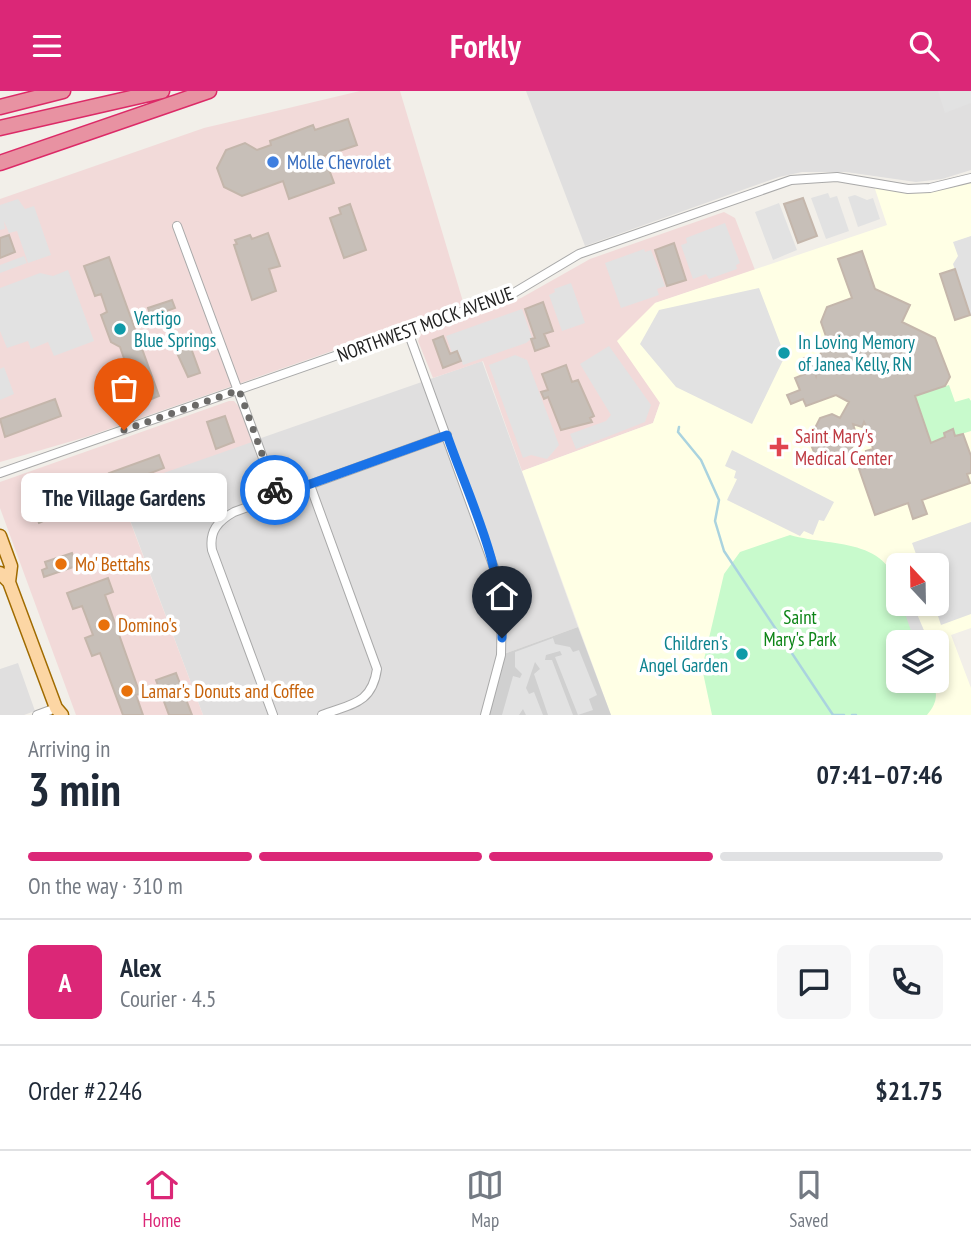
<!DOCTYPE html>
<meta charset="utf-8">
<style>
body{margin:0;font-family:"PT Sans Narrow",sans-serif;background:#f6f6f7;color:#1f2937;height:100vh;display:flex;flex-direction:column;font-size:26px;white-space:nowrap}
*{box-sizing:border-box;margin:0}
p{font-size:23px;color:#747a83}
.icon{flex:none;width:38px;height:38px;fill:none;stroke:currentColor;stroke-width:2;stroke-linecap:round;stroke-linejoin:round}
.map{position:relative;height:624px;overflow:hidden}
.panel{display:flex;flex-direction:column;background:#fff;flex:1}
.panel>*{flex:none}
.needle{width:46px;rotate:338deg}
.buttons{position:absolute;left:886px;top:462px;display:grid;gap:14px}
.buttons a{display:grid;place-items:center;width:63px;height:63px;border-radius:10px;background:#fff;box-shadow:0 4px 10px #0003;font-size:35px}
.pin{position:absolute;display:grid;place-items:center;width:60px;height:60px;color:#fff;margin:-72px -30px;border-radius:50% 50% 50% 0;rotate:-45deg;box-shadow:0 0 7px #0007}
.pin .icon{rotate:45deg}
.courier{position:absolute;display:grid;place-items:center;width:70px;height:70px;margin:-35px;border:5px solid #1a73e8;border-radius:50%;background:#fff;color:#222;box-shadow:0 2px 9px #0007}
.bubble{position:absolute;height:49px;border-radius:10px;background:#fff;box-shadow:0 4px 10px #0003;font-size:23px;font-weight:700;line-height:49px;text-align:center}
.overview em{font-style:normal;font-weight:700}
.overview div{display:flex;flex-direction:column-reverse}
.overview{display:flex;align-items:center;justify-content:space-between;height:119px;padding:0 28px}
h1{font-size:46px;font-weight:700;line-height:52px}
.bar{display:grid;grid-template-columns:repeat(4,1fr);gap:10px 7px;align-content:center;height:84px;padding:0 28px}
.bar i{height:9px;border-radius:5px;background:#e0e1e3}
.bar .selected{background:#db2777}
.bar p{grid-column:span 4}
.line{display:flex;align-items:center;gap:18px;padding:0 28px;border-top:2px solid #e0e1e3}
.line div{flex:1}
.round{display:grid;place-items:center;flex:none;width:74px;height:74px;border-radius:10px;background:#f6f6f7}
header{display:flex;justify-content:space-between;align-items:center;height:91px;padding:0 28px;background:#db2777;color:#fff;font-size:32px;font-weight:700}
.tabs{display:flex;justify-content:space-around;align-items:center;height:98px;border-top:2px solid #e0e1e3;background:#fff;font-size:19px;color:#747a83}
.tabs a{display:grid;justify-items:center;gap:4px}
.tabs .selected{color:#db2777}
.map>svg:first-child{display:block}
.residential{fill:#e0dfdf}
.commercial{fill:#f2dad9}
.education{fill:#ffffe5;fill-rule:evenodd}
.religious{fill:#d0d0d0}
.park{fill:#c8facc}
.parking{fill:#e2e2e2}
.lines{fill:none;stroke-linecap:round;stroke-linejoin:round}
.stream{stroke:#aad3df;stroke-width:2.5}
.building{fill:#c7bfb8;stroke:#c4b6ab;stroke-width:2}
.minor-casing{stroke:#a9a9a9;stroke-width:10}
.primary-casing{stroke:#a06b00;stroke-width:15}
.motorway-casing{stroke:#dc2a67;stroke-width:17}
.minor{stroke:#fff;stroke-width:8}
.primary{stroke:#fcd6a4;stroke-width:12}
.motorway{stroke:#e892a2;stroke-width:14}
.done{stroke:#6b6a68;stroke-width:7;stroke-dasharray:0 12.6}
.route{stroke:#1a73e8;stroke-width:9}
.shop-dot{fill:#3f7fe0;stroke:#fff;stroke-width:2.5}
.culture-dot{fill:#0f9aa8;stroke:#fff;stroke-width:2.5}
.health-dot{fill:#e0444e;stroke:#fff;stroke-width:2.5}
.food-dot{fill:#e8710a;stroke:#fff;stroke-width:2.5}
.labels{text-anchor:middle;dominant-baseline:central;stroke-width:7;stroke-linejoin:round;paint-order:stroke}
.shop-label{font-size:19px;fill:#366cbe;stroke:#fff;text-anchor:start}
.culture-label{font-size:19px;fill:#0d838f;stroke:#fff;text-anchor:start}
.street-label{font-size:19px;fill:#222;stroke:#fff}
.health-label{font-size:19px;fill:#be3a42;stroke:#fff;text-anchor:start}
.food-label{font-size:19px;fill:#c56008;stroke:#fff;text-anchor:start}
.park-label{font-size:19px;fill:#0c8416;stroke:#fff}
</style>
<header><svg class="icon" aria-label="menu" viewBox="0 0 24 24"><path d="M4 6h16M4 12h16M4 18h16"/></svg>Forkly<svg class="icon" aria-label="search" viewBox="0 0 24 24"><circle cx="10" cy="10" r="6"/><path d="M15 15l6 6"/></svg></header>
<div class="map">
<svg width="971" height="624" viewBox="0 0 971 624">
<rect width="100%" height="100%" fill="#f2efe9"/>
<path class="residential" d="M526 0H971V79L942 88 916 91 846 81H802L779 86 585 155Z
M482 270 578 536 501 564 485 624H203L118 397Z
M18 572 35 620 24 624H0V578Z"/>
<path class="commercial" d="M360 0H400L464 214 86 346 0 371V108L204 37Z
M724 121 735 127 755 179 655 212 660 312 653 332 522 380 483 270 433 287 418 250 421 243 521 207 590 168Z
M229 310H234L240 317 252 351 118 398 203 624H76L0 417V391Z"/>
<path class="education" d="M971 87V537L951 544 971 597V624H611L522 380 653 332 660 312 617 250 655 212 887 134 873 92 908 98ZM898 474H936V513H898ZM898 551H936V590H898Z"/>
<path class="religious" d="M578 536 611 624H485L501 564Z"/>
<path class="park" d="M949 294 955 311 969 307 971 310V340L955 345 952 339 944 342 945 346 931 352 915 305Z
M790 444C836 457 898 445 898 513H905L919 551H898V590H933C938 604 937 612 927 624H712L702 577 724 483 740 461Z"/>
<path class="parking" d="M938 0H971V12L945 22Z
M828 102 830 107 837 105 849 140 826 148 811 107Z
M855 104 867 109 873 107 880 128 858 136 848 106Z
M18 108 25 118 34 115 51 164 28 172 17 140 9 142 4 130 5 138 0 139V114Z
M779 112 797 159 773 169 755 121Z
M725 132 740 172 736 174 737 178 709 188 706 183 693 188 681 154 687 152 686 147Z
M971 145V226L953 173 958 165 953 151Z
M644 158 645 161 651 159 665 195 657 198 659 204 621 217 605 172Z
M24 165 27 172 0 182V174Z
M68 179 94 250 54 265 48 251 31 258 28 250 7 257 0 240V197L40 182 53 185Z
M571 192 585 232 562 240 549 204 555 201 554 198Z
M759 197 785 265 752 333 676 296 640 253 659 219Z
M522 218 532 247 526 252 463 274 458 260 452 262 446 245Z
M609 255 651 314 645 331 576 358 570 343 606 330 611 324 580 273Z
M515 264 527 269 559 354 547 368 531 364 523 367 489 274Z
M4 276 14 303 0 309V278Z
M732 359 834 411 824 430 819 429 813 444 804 440 800 445 727 409 737 388 734 387 736 380 725 375Z
M971 431V523L941 534 934 513H936V474H920L912 452Z
M914 516 929 551H915L904 520Z
M553 547 555 553 570 556 573 561 579 559 597 604 589 608 593 619 578 624 555 566 562 564 560 560 546 564 545 569H552L573 624H548L534 583 540 578 535 571 526 597 529 603 534 601 543 624H526L523 618 519 624H502L513 585 520 587 522 583 515 576V561Z"/>
<g class="lines">
<path class="stream" d="M679 336 678 341 701 369 719 409 715 430 724 460 833 624
M834 624H844
M852 624H856"/>
</g>
<path class="building" d="M348 28 357 54 324 65 334 92 289 108 283 90 242 105 224 96 217 77 226 59 245 52 257 59 271 54 270 50 313 34 315 39Z
M803 107 817 145 798 152 784 113Z
M350 113 366 159 344 167 330 127 341 123 339 117Z
M268 142 280 175 269 178 276 200 252 209 234 154 237 153 235 149 250 144 252 148Z
M9 144 15 161 0 167V147Z
M674 152 686 189 667 195 655 159Z
M862 160 875 198 910 214 902 231 935 247 950 286 945 295 915 305 931 352 945 346 944 342 953 338 955 345 963 343 971 365V382L967 383 970 392 922 409 927 423 913 428 908 412 875 424 859 378 871 374 866 360 873 358 871 351 874 350 864 331 862 336 853 333 857 346 847 367 835 371 814 361 809 349 820 327 832 323 840 327 849 311 836 304 806 315 803 308 791 313 787 304 800 299 795 287 805 283 800 269 809 265 816 285 822 256 829 254 821 231 827 216 852 207 838 168Z
M109 166 159 305 147 310 138 284 131 287 120 256 111 251 101 224 107 221 101 203 95 205 84 175Z
M955 178 970 224 955 229 940 183Z
M172 209 175 217 151 226 148 217Z
M543 211 553 240 544 243 549 255 535 260 531 248 535 247 525 218Z
M443 245 450 263 457 260 461 270 443 277 433 249Z
M187 246 200 282 188 286 172 251Z
M566 274 572 291 578 289 594 325 590 327 592 331 561 339 548 306 544 308 541 301 548 299 542 283Z
M55 308 61 325 5 346 0 328Z
M225 325 234 351 216 358 207 331Z
M159 364 164 377 114 396 109 382Z
M69 406 73 417 39 432 34 418Z
M72 462 76 475 44 486 42 479 47 477 45 471Z
M108 487 113 501 105 504 140 603 136 604 143 624H123L100 562 92 565 85 547 93 544 82 515 73 518 67 502Z
M176 582 192 624H169L156 589Z"/>
<g class="lines">
<defs>
<path id="minor" d="M177 135 277 405
M411 239V249L497 485 502 510 501 564 485 624
M0 382 512 203 579 163 791 89 837 86 908 98 930 97 971 87
M310 394 377 578C372 613 351 613 322 624
M37 624 56 617
M273 624 212 459C209 440 218 430 234 421L447 344"/>
<path id="primary" d="M0 445 11 475 9 491
M0 482 9 491 56 617 62 624"/>
<path id="motorway" d="M0 16 63 0
M0 37 162 0
M0 72 209 0"/>
</defs>
<use href="#minor" class="minor-casing"/>
<use href="#primary" class="primary-casing"/>
<use href="#motorway" class="motorway-casing"/>
<use href="#minor" class="minor"/>
<use href="#primary" class="primary"/>
<use href="#motorway" class="motorway"/>
</g>
<g class="lines">
<path class="done" d="M124 339 239 299 275 399"/>
<path class="route" d="M275 399 277 405 447 344C470 410 504 475 502 547"/>
</g>
<circle class="shop-dot" cx="273" cy="71" r="7"/>
<g class="culture-dot">
<circle cx="120" cy="238" r="7"/>
<circle cx="784" cy="262" r="7"/>
<circle cx="742" cy="563" r="7"/>
</g>
<path class="health-dot" d="M775.5 345.5h7v7h7v7h-7v7h-7v-7h-7v-7h7z"/>
<g class="food-dot">
<circle cx="61" cy="473" r="7"/>
<circle cx="104" cy="534" r="7"/>
<circle cx="127" cy="600" r="7"/>
</g>
<g class="labels">
<g class="shop-label">
<text x="287" y="71">Molle Chevrolet</text>
</g>
<g class="culture-label">
<text x="134" y="227">Vertigo<tspan x="134" dy="22">Blue Springs</tspan></text>
<text x="798" y="251">In Loving Memory<tspan x="798" dy="22">of Janea Kelly, RN</tspan></text>
<text x="728" y="552" text-anchor="end">Children's<tspan x="728" dy="22">Angel Garden</tspan></text>
</g>
<g class="street-label">
<text transform="translate(425 233) rotate(-20)">NORTHWEST MOCK AVENUE</text>
</g>
<g class="health-label">
<text x="795" y="345">Saint Mary's<tspan x="795" dy="22">Medical Center</tspan></text>
</g>
<g class="food-label">
<text x="75" y="473">Mo' Bettahs</text>
<text x="118" y="534">Domino's</text>
<text x="141" y="600">Lamar's Donuts and Coffee</text>
</g>
<g class="park-label">
<text x="800" y="526">Saint<tspan x="800" dy="22">Mary's Park</tspan></text>
</g>
</g>
</svg>
<div class="buttons">
<a><svg class="needle" viewBox="-14 -14 28 28"><path d="M0-13l5 13h-10z" fill="#e53935"/><path d="M0 13l5-13h-10z" fill="#747a83"/></svg></a>
<a><svg class="icon" aria-label="layers" viewBox="0 0 24 24"><path d="M12 4l9 5-9 5-9-5zM3 14l9 5 9-5"/></svg></a>
</div>
<div class="pin" style="left:124px;top:339px;background:#ea580c"><svg class="icon" aria-label="bag" viewBox="0 0 24 24"><path d="M5 8h14l-1 12H6zM9 8a3 3 0 0 1 6 0"/></svg></div>
<div class="pin" style="left:502px;top:547px;background:#1f2937"><svg class="icon" aria-label="home" viewBox="0 0 24 24"><path d="M3 11l9-7 9 7M6 9v11h12V9"/></svg></div>
<div class="courier" style="left:275px;top:399px"><svg class="icon" aria-label="bike" viewBox="0 0 24 24"><circle cx="6" cy="16" r="4"/><circle cx="18" cy="16" r="4"/><path d="M6 16l4-8h5l3 8M10 8l3 8H6M13 5h3"/></svg></div>
<div class="bubble" style="left:21px;top:382px;width:206px">The Village Gardens</div>
</div>
<section class="panel">
<div class="overview"><div><h1>3 min</h1><p>Arriving in</p></div><em>07:41–07:46</em></div>
<div class="bar"><i class="selected"></i><i class="selected"></i><i class="selected"></i><i></i><p>On the way · 310 m</p></div>
<div class="line" style="height:126px"><b class="round" style="background:#db2777;color:#fff">A</b><div><b>Alex</b><p>Courier · 4.5</p></div><a class="round"><svg class="icon" aria-label="chat" viewBox="0 0 24 24"><path d="M4 5h16v11H9l-5 4z"/></svg></a><a class="round"><svg class="icon" aria-label="phone" viewBox="0 0 24 24"><path d="M5 4h4l2 5-3 2q2 4 5 5l2-3 5 2v4C11 20 4 13 5 4z"/></svg></a></div>
<div class="line" style="height:91px"><div>Order #2246</div><b>$21.75</b></div>
</section>
<nav class="tabs">
<a class="selected"><svg class="icon" aria-label="home" viewBox="0 0 24 24"><path d="M3 11l9-7 9 7M6 9v11h12V9"/></svg>Home</a>
<a><svg class="icon" aria-label="map" viewBox="0 0 24 24"><path d="M3 6l6-2 6 2 6-2v14l-6 2-6-2-6 2zM9 4v14M15 6v14"/></svg>Map</a>
<a><svg class="icon" aria-label="saved" viewBox="0 0 24 24"><path d="M7 4h10v16l-5-4-5 4z"/></svg>Saved</a>
</nav>
